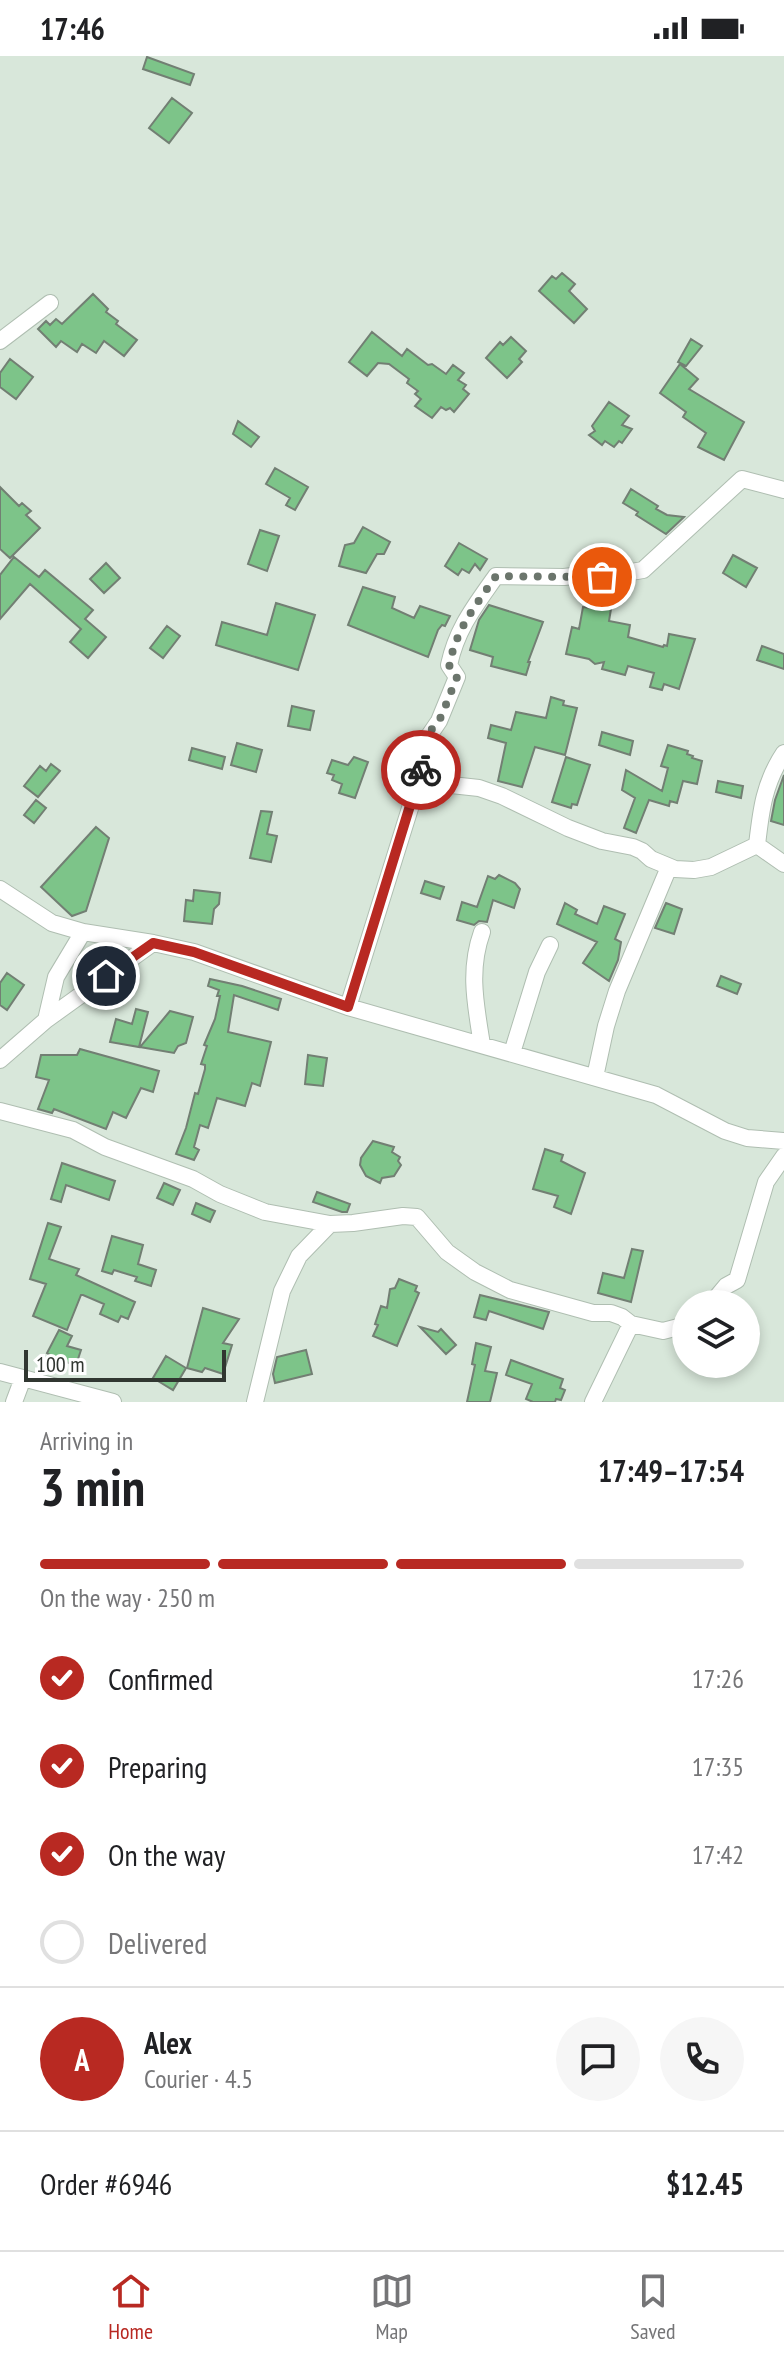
<!DOCTYPE html>
<meta charset="utf-8">
<style>
body{margin:0;font-family:"PT Sans Narrow",sans-serif;background:#f6f6f6;color:#202124;height:100vh;display:flex;flex-direction:column;font-size:30px;white-space:nowrap}
*{box-sizing:border-box;margin:0}
p{font-size:26px;color:#757577}
.icon{flex:none;width:44px;height:44px;fill:none;stroke:currentColor;stroke-width:2;stroke-linecap:round;stroke-linejoin:round}
.map{position:relative;height:1346px;overflow:hidden}
.details{display:flex;flex-direction:column;background:#fff;flex:1}
.details>*{flex:none}
.buttons{position:absolute;left:672px;top:1234px;display:grid;gap:16px}
.buttons a{display:grid;place-items:center;width:88px;height:88px;border-radius:50%;background:#fff;box-shadow:0 4px 12px #0003;font-size:40px}
.scale{position:absolute;left:24px;bottom:20px;width:202px;box-sizing:border-box;padding-left:8px;border:4px solid #313731;border-top:0;font-size:22px;line-height:28px;white-space:nowrap;color:#313731;-webkit-text-stroke:6px #fff;paint-order:stroke}
.pin{position:absolute;display:grid;place-items:center;width:68px;height:68px;color:#fff;margin:-34px;border:4px solid #fff;border-radius:50%;box-shadow:0 2px 8px #0007}
.courier{position:absolute;display:grid;place-items:center;width:80px;height:80px;margin:-40px;border:6px solid #b82922;border-radius:50%;background:#fff;color:#222;box-shadow:0 2px 10px #0007}
.headline em{font-style:normal;font-weight:700}
.headline div{display:flex;flex-direction:column-reverse}
.headline{display:flex;align-items:center;justify-content:space-between;height:136px;padding:0 40px}
h1{font-size:52px;font-weight:700;line-height:60px}
.bar{display:grid;grid-template-columns:repeat(4,1fr);gap:12px 8px;align-content:center;height:96px;padding:0 40px}
.bar i{height:10px;border-radius:6px;background:#e0e0e0}
.bar .on{background:#b82922}
.bar p{grid-column:span 4}
.line{display:flex;align-items:center;gap:20px;padding:0 40px;border-top:2px solid #e0e0e0}
.line div{flex:1}
.round{display:grid;place-items:center;flex:none;width:84px;height:84px;border-radius:42px;background:#f6f6f6}
ol{padding:0 40px;list-style:none}
li{display:flex;align-items:center;gap:24px;height:88px}
li p{margin-inline-start:auto}
li .icon{padding:8px;border-radius:50%;background:#b82922;color:#fff;stroke-width:4}
li:last-child{color:#757577}
li i{width:44px;height:44px;border:4px solid #e0e0e0;border-radius:50%}
.status{display:flex;justify-content:space-between;align-items:center;height:56px;padding:0 40px;background:#fff;direction:ltr}
.status svg{height:22px;fill:currentColor}
.dock{display:flex;justify-content:space-around;align-items:center;height:112px;border-top:2px solid #e0e0e0;background:#fff;font-size:22px;color:#757577}
.dock a{display:grid;justify-items:center;gap:4px}
.dock .on{color:#b82922}
.map>svg:first-child{display:block}
.building{fill:#7dc489;stroke:#727f73;stroke-width:2}
.lines{fill:none;stroke-linecap:round;stroke-linejoin:round}
.minor-casing{stroke:#afbeb1;stroke-width:18}
.minor{stroke:#fff;stroke-width:16}
.done{stroke:#6b756c;stroke-width:8;stroke-dasharray:0 14.4}
.route{stroke:#b82922;stroke-width:10}
</style>
<div class="status"><b>17:46</b><svg viewBox="0 0 49 12"><path d="M0 12V9h3v3zM5 12V6h3v6zM10 12V3h3v9zM15 12V0h3v12zM26 1h20v11H26zM47 4h2v5h-2z"/></svg></div>
<div class="map">
<svg width="784" height="1346" viewBox="0 0 784 1346">
<rect width="100%" height="100%" fill="#d8e7da"/>
<path class="building" d="M147 1 194 18 190 29 143 13Z
M172 42 192 57 169 87 149 72Z
M562 217 575 228 569 235 587 253 574 267 539 235 552 220 556 223Z
M93 238 108 253 106 256 118 265 116 268 137 284 124 300 104 285 96 297 82 288 77 296 61 285 56 291 38 273 46 265 50 269 56 263 62 268Z
M372 276 402 300 407 293 428 309 432 308 446 318 453 309 464 317 458 324 466 329 463 333 469 338 454 356 450 352 446 354 441 351 432 362 415 350 421 343 415 338 418 335 407 327 409 323 389 308 378 307 367 320 349 306Z
M511 281 526 295 519 303 522 306 507 322 486 302 500 286 503 289Z
M691 283 702 290 686 310 678 306Z
M10 303 33 321 16 343 0 331V317Z
M680 308 698 323 689 333 744 366 724 404 698 391 706 377 683 361 686 356 660 337Z
M609 346 629 360 622 369 632 373 622 387 619 385 614 391 605 385 602 389 589 379 595 375 592 370Z
M238 365 259 381 251 391 233 378Z
M275 412 308 431 295 454 286 449 290 442 266 428Z
M0 431 19 450 22 447 31 455 26 459 40 472 10 502 0 493Z
M631 433 658 450 656 453 667 459 684 461 666 478 636 459 638 456 623 447Z
M363 471 390 486 384 498H377L366 517 339 510 345 489 354 487Z
M260 474 279 480 267 515 248 508Z
M459 487 487 503 480 514 475 508 469 517 462 513 458 519 445 510Z
M733 499 757 512 746 531 723 517Z
M14 501 39 521 45 514 93 554 85 563 106 581 88 602 70 586 81 573 30 528 0 563V519Z
M106 507 120 522 104 537 90 523Z
M363 531 395 541 392 552 414 562 420 550 450 560 445 570 442 569 438 574 428 601 348 569Z
M593 544 605 546 604 551 611 553 609 565 630 569 628 581 663 591 664 589 667 590 669 578 695 583 679 633 664 628 662 634 650 631 654 617 628 610 625 619 602 613 604 606 595 608 589 603 566 598 572 571 579 573 583 551 591 552Z
M276 547 315 559 298 614 216 589 222 566 267 579Z
M489 549 543 566 528 606H530L526 619 491 610 493 601 470 594 479 564Z
M167 570 180 580 163 602 150 592Z
M762 590 784 598V613L757 604Z
M551 641 564 645 563 649 577 652 565 699 535 691 522 731 498 725 506 687 488 682 491 669 511 674 516 656 546 662Z
M292 650 314 655 310 674 288 670Z
M602 676 633 685 630 699 599 689Z
M237 687 262 694 256 716 231 709Z
M668 689 688 695 687 698 693 700 692 702 702 705 697 728 683 725 677 747 670 745 669 750 649 744 636 777 624 772 635 742 622 734 626 714 662 735 668 712 661 710Z
M192 692 225 701 222 713 189 704Z
M354 701 368 706 355 742 339 737 342 728 332 724 334 719 327 717 332 704 348 709Z
M566 701 590 709 577 749 572 748 571 752 552 746Z
M51 708 60 715 38 741 24 730 40 710 46 715Z
M784 719V769L771 765 775 744Z
M718 725 743 730 741 742 716 736Z
M36 744 46 752 34 767 24 759Z
M261 755 272 756 267 778 277 780 271 806 250 802Z
M96 771 109 782 86 855 72 860 41 831Z
M499 819 515 827 520 833 514 852 493 844 487 866 479 865 474 869 457 864 462 846 477 851 488 820 495 823Z
M425 825 444 831 440 843 421 837Z
M194 834 220 837 219 848 214 853 212 868 184 865 186 844 193 845Z
M565 847 577 854 575 858 597 868 604 850 625 858 615 883 621 886 618 904 609 925 583 907 597 886 557 868Z
M666 847 682 853 674 878 655 872Z
M7 917 24 929 7 954 0 949V927Z
M721 920 741 928 737 938 717 930Z
M210 923 242 930 281 943 278 954 234 939 228 976 271 986 260 1030 252 1027 245 1050 217 1042 208 1072 200 1069 194 1091 199 1094 194 1104 176 1098 186 1072 195 1037 198 1038 205 1013V1009L201 1008 207 990 204 989 215 963 220 940H217L219 934 208 930Z
M136 953 148 956 139 991 110 986 116 963 132 968Z
M170 955 193 961 186 987 178 990 174 997 140 991Z
M80 993 159 1015 153 1036 141 1032 126 1062 113 1056 106 1073 54 1053 52 1057 38 1053 49 1024 36 1021 41 999H77Z
M308 999 327 1002 323 1030 305 1028Z
M373 1085 394 1091 392 1096 400 1101 398 1105 401 1109 394 1120 382 1122 380 1127 366 1120 360 1109 361 1102Z
M545 1093 563 1099 561 1105 585 1117 571 1158 554 1151 558 1140 533 1133Z
M62 1107 115 1125 109 1144 66 1129 61 1146 51 1143Z
M164 1127 180 1134 173 1149 157 1142Z
M317 1136 350 1148 347 1156H342L313 1146Z
M196 1147 215 1155 210 1166 192 1158Z
M48 1167 61 1171 49 1203 79 1213 76 1219 135 1246 128 1263 121 1260 118 1266 100 1258 104 1248 83 1239H81L67 1274 33 1260 46 1228 30 1223Z
M112 1180 143 1189 138 1208 156 1214 151 1230 135 1225 137 1221 114 1214 112 1218 102 1215Z
M632 1193 643 1195 631 1246 598 1237 603 1217 624 1222Z
M399 1223 417 1230 415 1235 419 1237 397 1290 373 1280 378 1269 375 1268 381 1250 387 1252 390 1233 395 1232Z
M480 1239 549 1256 543 1273 489 1255 486 1264 474 1261Z
M203 1252 239 1263 223 1287 232 1289 223 1318 205 1312 202 1316 187 1312Z
M420 1271 438 1276 441 1273 456 1289 446 1298Z
M59 1274 72 1280 67 1290 81 1294 76 1309 59 1304 47 1297Z
M476 1287 491 1291 485 1315 497 1317 490 1346H467L475 1309 472 1308Z
M306 1294 312 1318 275 1327 273 1318 277 1301Z
M166 1300 186 1312 173 1334 153 1322Z
M511 1304 563 1323 560 1332 565 1334 561 1344 556 1343 555 1346H533L526 1343 532 1328 506 1319Z"/>
<g class="lines">
<defs>
<path id="minor" d="M0 285 50 247
M421 717 431 724 442 728 479 732 502 740 568 772 602 785 633 791 642 795 651 803 675 813 694 814 711 811 757 789
M757 789C761 754 764 727 784 697
M757 789 784 808
M0 833 52 867 83 876 153 887 194 896 348 951 656 1039 725 1075 747 1082 784 1085
M482 876C468 915 476 950 482 989
M348 951 421 717 424 687 439 665 457 621 449 609C457 572 475 550 496 520L564 521 590 518 602 521 643 514 742 423 784 434
M46 964 56 921 83 876
M512 997 537 916 550 889
M0 1004 46 964 153 887
M595 1021 606 970 617 935 669 811
M0 1055 73 1074 105 1091 193 1123 220 1138 265 1156 330 1168
M711 1248 726 1230 737 1224 766 1126 784 1100
M0 1316 113 1346
M14 1346 23 1322
M255 1346 282 1235 299 1200 330 1168 353 1167 403 1160 417 1161 447 1196 475 1216 510 1234 593 1257H611L622 1261 631 1268 663 1275 686 1269
M593 1346 631 1268"/>
</defs>
<use href="#minor" class="minor-casing"/>
<use href="#minor" class="minor"/>
</g>
<g class="lines">
<path class="done" d="M421 714 423 692 426 681 441 661 457 621 449 609C458 570 474 552 496 520L564 521 590 518 602 521"/>
<path class="route" d="M106 920 153 887 194 896 348 951 421 714"/>
</g>
</svg>
<div class="buttons">
<a><svg class="icon" aria-label="layers" viewBox="0 0 24 24"><path d="M12 4l9 5-9 5-9-5zM3 14l9 5 9-5"/></svg></a>
</div>
<div class="scale">100 m</div>
<div class="pin" style="left:602px;top:521px;background:#ea580c"><svg class="icon" aria-label="bag" viewBox="0 0 24 24"><path d="M5 8h14l-1 12H6zM9 8a3 3 0 0 1 6 0"/></svg></div>
<div class="pin" style="left:106px;top:920px;background:#1f2937"><svg class="icon" aria-label="home" viewBox="0 0 24 24"><path d="M3 11l9-7 9 7M6 9v11h12V9"/></svg></div>
<div class="courier" style="left:421px;top:714px"><svg class="icon" aria-label="bike" viewBox="0 0 24 24"><circle cx="6" cy="16" r="4"/><circle cx="18" cy="16" r="4"/><path d="M6 16l4-8h5l3 8M10 8l3 8H6M13 5h3"/></svg></div>
</div>
<section class="details">
<div class="headline"><div><h1>3 min</h1><p>Arriving in</p></div><em>17:49–17:54</em></div>
<div class="bar"><i class="on"></i><i class="on"></i><i class="on"></i><i></i><p>On the way · 250 m</p></div>
<ol>
<li><svg class="icon" aria-label="check" viewBox="0 0 24 24"><path d="M5 12l5 5 9-10"/></svg>Confirmed<p>17:26</p></li>
<li><svg class="icon" aria-label="check" viewBox="0 0 24 24"><path d="M5 12l5 5 9-10"/></svg>Preparing<p>17:35</p></li>
<li><svg class="icon" aria-label="check" viewBox="0 0 24 24"><path d="M5 12l5 5 9-10"/></svg>On the way<p>17:42</p></li>
<li><i></i>Delivered</li>
</ol>
<div class="line" style="height:144px"><b class="round" style="background:#b82922;color:#fff">A</b><div><b>Alex</b><p>Courier · 4.5</p></div><a class="round"><svg class="icon" aria-label="chat" viewBox="0 0 24 24"><path d="M4 5h16v11H9l-5 4z"/></svg></a><a class="round"><svg class="icon" aria-label="phone" viewBox="0 0 24 24"><path d="M5 4h4l2 5-3 2q2 4 5 5l2-3 5 2v4C11 20 4 13 5 4z"/></svg></a></div>
<div class="line" style="height:104px"><div>Order #6946</div><b>$12.45</b></div>
</section>
<nav class="dock">
<a class="on"><svg class="icon" aria-label="home" viewBox="0 0 24 24"><path d="M3 11l9-7 9 7M6 9v11h12V9"/></svg>Home</a>
<a><svg class="icon" aria-label="map" viewBox="0 0 24 24"><path d="M3 6l6-2 6 2 6-2v14l-6 2-6-2-6 2zM9 4v14M15 6v14"/></svg>Map</a>
<a><svg class="icon" aria-label="saved" viewBox="0 0 24 24"><path d="M7 4h10v16l-5-4-5 4z"/></svg>Saved</a>
</nav>
